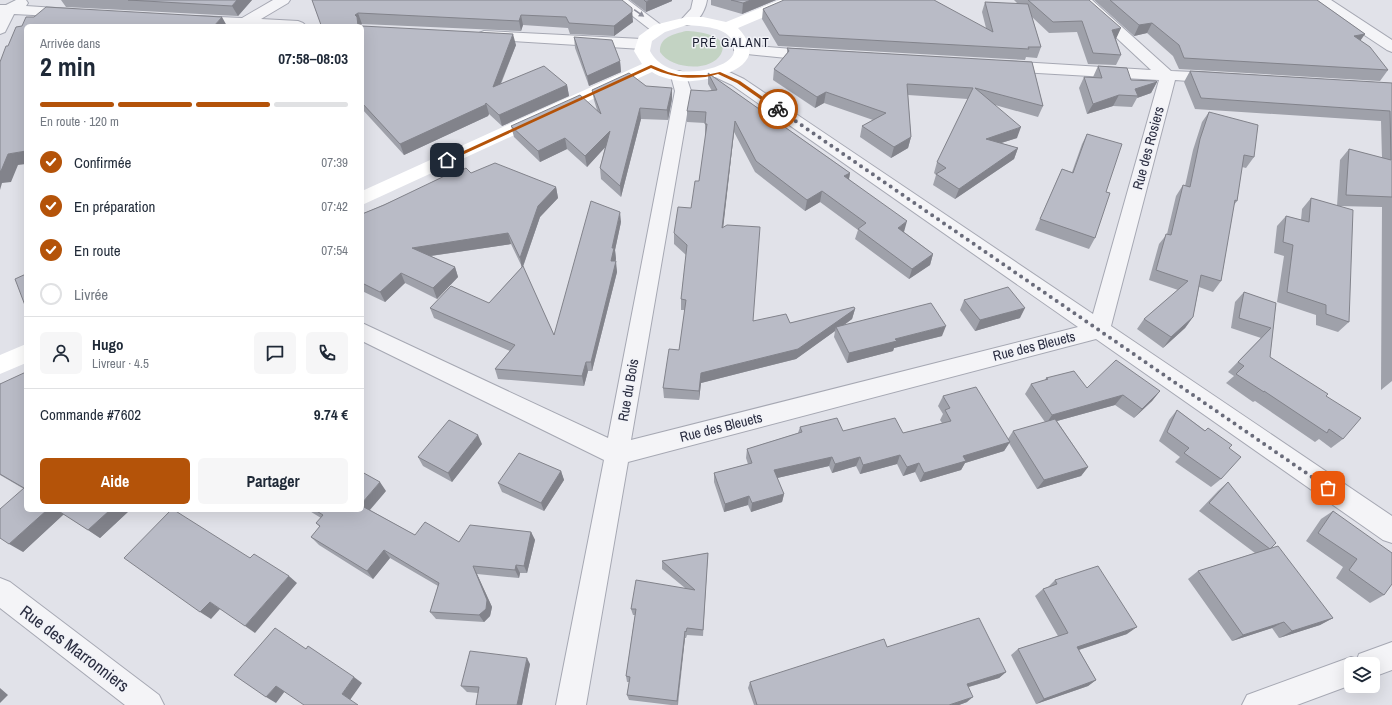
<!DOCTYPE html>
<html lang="fr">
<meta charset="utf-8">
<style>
body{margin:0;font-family:"Archivo Narrow",sans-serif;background:#f6f6f7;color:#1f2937;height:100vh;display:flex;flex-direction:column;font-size:15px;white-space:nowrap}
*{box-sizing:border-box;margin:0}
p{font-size:13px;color:#747a83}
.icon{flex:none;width:22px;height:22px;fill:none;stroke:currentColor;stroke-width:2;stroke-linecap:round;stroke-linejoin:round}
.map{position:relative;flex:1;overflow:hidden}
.sheet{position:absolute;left:24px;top:24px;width:340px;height:488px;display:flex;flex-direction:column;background:#fff;border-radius:6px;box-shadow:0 4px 16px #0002}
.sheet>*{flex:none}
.buttons{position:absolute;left:1344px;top:657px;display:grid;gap:8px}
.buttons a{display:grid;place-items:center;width:36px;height:36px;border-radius:6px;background:#fff;box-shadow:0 4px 16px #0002;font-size:20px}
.pin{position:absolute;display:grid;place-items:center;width:34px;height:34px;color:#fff;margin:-17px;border-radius:8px;box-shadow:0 2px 6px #0006}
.courier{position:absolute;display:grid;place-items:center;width:40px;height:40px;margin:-20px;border:3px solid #b45309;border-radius:50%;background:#fff;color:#222;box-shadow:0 1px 5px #0007}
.overview em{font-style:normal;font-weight:700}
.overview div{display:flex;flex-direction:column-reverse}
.overview{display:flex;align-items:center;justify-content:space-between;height:68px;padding:0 16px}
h1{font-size:26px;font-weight:700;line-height:30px}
.bar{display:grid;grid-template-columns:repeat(4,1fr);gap:6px 4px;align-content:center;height:48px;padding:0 16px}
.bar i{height:5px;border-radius:3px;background:#e0e1e3}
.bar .current{background:#b45309}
.bar p{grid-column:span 4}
.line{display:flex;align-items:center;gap:10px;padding:0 16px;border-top:1px solid #e0e1e3}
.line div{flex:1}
.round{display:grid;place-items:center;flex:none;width:42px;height:42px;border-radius:6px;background:#f6f6f7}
ol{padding:0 16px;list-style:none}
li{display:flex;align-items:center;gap:12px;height:44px}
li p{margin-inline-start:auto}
li .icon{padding:4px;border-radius:50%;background:#b45309;color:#fff;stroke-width:4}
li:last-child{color:#747a83}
li i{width:22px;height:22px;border:2px solid #e0e1e3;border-radius:50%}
.cta{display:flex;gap:8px;margin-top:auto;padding:8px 16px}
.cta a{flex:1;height:46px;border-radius:6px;background:#b45309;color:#fff;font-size:16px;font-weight:700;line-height:46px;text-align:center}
.cta a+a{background:#f6f6f7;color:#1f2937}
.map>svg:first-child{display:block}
.green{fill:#c3d3c3}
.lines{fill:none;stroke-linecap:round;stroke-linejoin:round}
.street-casing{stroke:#a6a8b3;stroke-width:2}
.street{fill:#f4f4f7;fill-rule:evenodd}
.secondary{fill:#fff;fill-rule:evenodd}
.wall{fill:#9fa1aa}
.shaded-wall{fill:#82838b}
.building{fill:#b9bbc6;stroke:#82838b}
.oneway{fill:#8f909c}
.route{fill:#b45309}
.done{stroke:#6a6c7b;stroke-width:4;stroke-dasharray:0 7.2}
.labels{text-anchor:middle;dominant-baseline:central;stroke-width:3;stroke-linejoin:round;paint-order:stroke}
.far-quarter-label{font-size:13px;letter-spacing:1px;fill:#1c1f31;stroke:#f1f2f7}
.street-label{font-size:14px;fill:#2a2d40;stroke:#f1f2f7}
.near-street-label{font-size:17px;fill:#2a2d40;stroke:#f1f2f7}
</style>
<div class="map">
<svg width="1392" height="705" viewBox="0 0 1392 705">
<rect width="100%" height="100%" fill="#e1e2e9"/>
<path class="green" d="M686 31C697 31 731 35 721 54 710 73 671 69 660 52 659 37 674 34 686 31Z"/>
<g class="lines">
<defs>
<path id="street" d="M16 0H26L28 3 26 6 71 9 76 10 78 13 76 16 71 17 14 14 5 32 0 34V5H6Z
M273 0H290L288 3 261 19 298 21 303 23 306 26H222L191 23 189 20 191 17 196 16 242 18Z
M612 0H628L665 28 662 31 657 33 652 31Z
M693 0H707C705 12 696 28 682 24L680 21 691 9Z
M1076 0H1092L1171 71 1216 73 1222 75 1224 78 1222 81 1216 83 1175 80 1111 326 1392 516V543L1383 540 1096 339 628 462 586 705H556L604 460 362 341V323L608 438 675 91 671 76 673 73 679 71 685 73 691 91 631 440 1078 327 732 85 713 76 711 73 713 70 719 68 725 70 744 79 1093 314 1159 80 1005 71 999 69 997 66 999 63 1005 61 1151 70Z
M1314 0H1331L1392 40V52L1387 50 1316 3Z
M484 31 642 39 647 41 650 44 647 47 642 49 479 39 476 36 479 33Z
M742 45 816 51 822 53 824 56 822 59 816 61 737 53 734 50 737 47Z
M0 578 10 582 159 695 164 705H125L0 608Z
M1392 642V670L1373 677V664H1351V685L1297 705H1242L1247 695 1351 657 1357 659 1359 654Z"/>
</defs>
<use href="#street" class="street-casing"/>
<use href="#street" class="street"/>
<path class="secondary" d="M780 0H799L797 3 738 28C743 33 747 39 749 46 756 73 699 83 681 81 672 80 659 77 652 72L362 205V191L642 64 634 51 639 36 654 25 687 17H703L726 22ZM687 25C701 26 729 27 733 43 734 47 735 51 733 55 729 62 719 66 712 68 689 75 662 73 650 51L652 41 665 32Z
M26 344V363L0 374V355Z"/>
</g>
<path class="wall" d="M61 0H252L238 16 66 7Z
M312 0H622L633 22 614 36 570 34 568 28 523 25 521 31 362 24 360 25V26L321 25Z
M630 0H672V1L646 12Z
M711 0H776L742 14 711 5Z
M1014 0H1089L1116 39 1121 55 1116 65 1088 64 1077 32 1049 33 1032 17 1041 47 1037 58 1026 57 1025 60 778 46 762 19 763 9 986 28 982 12 985 2 1018 4Z
M1094 0H1317L1365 34 1360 40 1388 70 1380 81 1179 69 1173 56 1147 33 1134 36Z
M362 26 516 45 501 84 567 85 569 96 502 126 489 114 488 116 404 155 362 109Z
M574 37 620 61 621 72 589 86 575 48Z
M787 48 1032 62 1043 106 1038 117 995 105 1017 138 1001 143 1018 148 1014 159 955 199 933 185 936 175 934 173 937 162 968 99 908 95 911 137 908 148 891 158 860 137 862 126 873 120 824 103 815 108 773 80 774 69 787 53Z
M1098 66 1131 80 1157 82 1151 93 1137 98 1132 107 1113 106 1087 114 1079 88 1084 77 1093 78V77Z
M1190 71 1392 83V381L1381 390 1382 207 1338 206 1349 322 1338 332 1316 325V315L1277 302 1284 256 1274 253 1277 226 1286 216 1301 220 1302 209 1311 198 1337 206 1340 160 1349 149 1382 158 1381 121 1195 109 1184 82Z
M708 73 850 173 849 179 904 232 933 254 930 265 909 279 855 239 858 230 820 202 805 211 755 172 734 132 723 227 753 321 790 323 855 309 852 319 844 325 942 336 894 348 893 351 847 363 834 337 835 331 796 359 701 383 699 400 664 398 663 388 679 350 685 310H681V299L686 255 674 244V233L691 208 699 181 706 135H705V123L687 122V111L707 91H712L708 84Z
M646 86 672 99 668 120 641 119 621 197 601 179 600 168 605 147 587 167 567 149 540 162 514 137 511 126 597 110 594 100 592 90Z
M1209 112 1254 157 1246 168 1242 167 1237 201 1234 205 1221 281 1213 292 1199 287 1193 317 1185 328 1163 348 1137 329 1144 319 1178 290 1149 280 1159 244 1167 234 1176 196 1183 185 1185 186 1193 150 1202 122Z
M1087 134 1106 192 1095 238 1089 249 1035 230 1062 169 1072 172 1082 144Z
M471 173 556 187 558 198 540 217 523 267 554 335 621 222 615 250 616 259 615 261 617 272 592 371H588L584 386 498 379 495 369 510 351 434 318 430 308 489 303 522 267 511 244 431 256 455 267 458 277 437 299 405 283 385 302 362 291V214L455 174Z
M1244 292 1276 303 1270 357 1326 396 1343 439 1331 448 1319 439 1315 442 1255 401 1253 402 1226 383 1234 376 1228 372 1261 338 1231 328 1235 302Z
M964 300 1020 318 975 331 960 310Z
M1046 378 1087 388 1160 391 1152 401 1134 418 1115 405 1057 421 1088 467 1081 476 1037 489 1009 443 1004 451 965 463 961 470 920 482 915 472 903 476 897 464 860 474 856 466 832 473 829 466 777 478 784 494 782 502 751 512 748 505 724 512 714 482V473L748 464 746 458 747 449 798 433 800 427 843 431 903 433 942 423 940 420 943 414 938 406 943 396 1008 439 1013 431 1045 422 1025 394 1031 384 1045 380Z
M0 383 130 510 100 538 64 514 23 552 24 489 0 475Z
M1177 410 1229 448 1221 479 1211 487 1175 462 1180 457 1159 441 1169 420Z
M482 444 452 482 423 466 418 457Z
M561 471 564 480 544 511 502 492 498 483Z
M1228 482 1270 549 1333 618 1320 625 1279 638 1272 628 1232 641 1188 579 1198 571 1255 553 1199 511 1218 491Z
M386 491 370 510 415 535 459 542 531 532 535 540 527 573H520L519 578 477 574 492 607 490 616 484 622 436 619 430 612 438 586 390 558 373 579 319 545 311 537 320 527 316 523 321 518 308 510H362Z
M1333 511 1384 595 1370 603 1336 578 1343 567 1306 541 1321 519Z
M708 553 703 636 687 635 686 638H685L678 705H671L629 700 627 695 629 682H627L626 676 635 615H633L631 609 685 588 662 569V561Z
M1055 580 1127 634 1079 650 1096 680 1088 686 1036 704 1011 655 1018 649 1058 636 1035 596 1043 589 1048 587Z
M887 647 1006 672 999 678 969 687 967 702 959 705H754L748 688 750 682Z
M530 664 522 705H476L478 693 467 692 461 686Z"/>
<path class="shaded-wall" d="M237 0H252L238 16 232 6Z
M650 0H672V1L646 12V2Z
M751 0H776L742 14 743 3Z
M632 8 633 22 614 36V26Z
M358 13 362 24 360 25V26H358L355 15Z
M521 15 523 25 521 31 519 21Z
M222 17 227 26H214Z
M1152 23 1147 33 1134 36 1139 25Z
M1121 28 1116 39 1108 40 1112 30Z
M513 34 516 45 495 97 493 87Z
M1365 34 1358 44 1354 36Z
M620 61 621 72 589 86 587 76Z
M1157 82 1151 93 1137 98 1138 96 1135 89Z
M567 85 569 96 502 126 499 115Z
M672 88V99L668 120 667 110Z
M826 92 824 103 815 108 817 97Z
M1119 95 1113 106 1087 114 1093 104Z
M486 103 489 114 488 116 404 155 400 144Z
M640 108 641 119 621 197 620 186Z
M735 121 734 132 722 238V228Z
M1021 127 1017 138 982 149 986 139Z
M610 131 611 141 587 167 585 156Z
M911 137 908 148 891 158 894 147Z
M565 138 567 149 540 162 538 151Z
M1018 148 1014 159 955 199 959 189Z
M26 151V164L18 165 11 182 2 183 0 190V171L8 154Z
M850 173 848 184 844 176Z
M556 187 558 198 540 217 522 269 520 258 538 206Z
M822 191 820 202 805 211 807 200Z
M620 212 621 222 615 250 616 259 613 272 611 261 612 248Z
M907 221 904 232 895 239 898 228Z
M508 233 511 244 416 258 412 248Z
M933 254 930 265 909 279 912 269Z
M616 261 617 272 592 371 591 362Z
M455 267 458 277 437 299 433 288Z
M401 273 405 283 385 302 380 292Z
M1025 308 1020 318 975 331 980 320Z
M855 309 852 319 837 330 836 327 835 331 796 359 701 383 699 400V391L701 373Z
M1193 317 1185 328 1163 348 1171 337Z
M946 326 942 336 894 348 893 351 847 363 849 353 895 339Z
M586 362 588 371 584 386 582 376Z
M1160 391 1152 401 1134 418 1142 409Z
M1123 395 1115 405 1046 424 1052 415Z
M478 435 482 444 452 482 448 473Z
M1010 442 1004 451 965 463 961 470 920 482 924 473 963 456Z
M900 455 897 464 860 474 863 465Z
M832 457 829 466 773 479 774 470Z
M860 457 856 466 832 473 835 464Z
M919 463 915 472 903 476 907 467Z
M1088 467 1081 476 1037 489 1044 480Z
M561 471 564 480 544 511 541 503Z
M380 482 386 491 367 513 362 507V503Z
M784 494 782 502 751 512 752 503Z
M749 496 748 505 724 512 725 504Z
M47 510H57L64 514 23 552 9 544Z
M110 510H130L100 538 88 530Z
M531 532 535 540 527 573 524 566Z
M384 550 390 558 373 579 367 571Z
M516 565 520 573 519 578 515 570Z
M473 566 477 574 492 607 490 616 484 622 479 615Z
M289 576 297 583 255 633 245 626Z
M210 602 220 609 211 619 200 612Z
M1333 618 1320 625 1279 638 1292 631Z
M1284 622 1272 628 1232 641 1243 635Z
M1137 627 1127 634 1069 653 1077 647Z
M685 631V638L677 705V701Z
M527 658 530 664 522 705H517Z
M1006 672 999 678 961 689 967 684Z
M354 677 362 683 350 700 342 694Z
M1096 680 1088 686 1036 704 1044 699Z
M276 686 285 691 276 703 266 697Z
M0 688 8 695 0 703Z
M973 697 967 702 959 705H949Z"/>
<path class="building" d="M128 0H237L232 6Z
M312 0H622L632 8V12L614 26 569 23 566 17 521 15 519 21 358 13 355 15 357 17 358 26H318L321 25Z
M644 0H650L646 2Z
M731 0H751L743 3Z
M784 0H934L993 32 985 2 1028 4 1041 47H1028L1029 49 779 35 763 9Z
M1028 0H1089L1121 28 1112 30 1121 55 1093 53 1082 21 1053 22Z
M1110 0H1317L1365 34 1354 36 1370 47 1388 70 1184 58 1179 45 1152 23 1139 25Z
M46 7 222 17 214 26H26V151L8 154 1 171H0V62L6 46H8L16 27 22 26 26 17H34Z
M362 26 513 34 493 87 544 66 567 85 499 115 486 103 485 105 400 144 362 103Z
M574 37 612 40 620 61 587 76Z
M787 48 1032 62 1043 106 975 88 1021 127 986 139 1018 148 959 189 936 174 946 168 937 162 973 88 907 84 911 137 894 147 862 126 886 113 826 92 817 97 774 69 789 51Z
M1098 66 1127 68 1131 80 1156 81 1157 82 1135 89 1138 96 1119 95 1093 104 1084 77 1102 78Z
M1190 71 1392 83V197L1346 195 1349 149 1391 160 1390 111 1201 98Z
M629 73 646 86 672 88 667 110 640 108 620 186 600 168 610 131 585 156 565 138 538 151 511 126 580 95 601 114 592 90Z
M708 73 850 173 844 176 907 221 898 228 933 254 912 269 858 229 866 223 822 191 807 200 756 161 735 121 722 228 727 225 760 227 753 321 786 314 790 323 854 307 855 309 798 349 701 373 699 391 663 388 669 349 679 350 686 300 681 299 687 245 674 233 678 207 691 208 695 181H699L707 124H705L706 112 687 111 691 90 707 91 717 90Z
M1209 112 1258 125 1254 157 1244 155 1237 201 1235 200 1221 281 1201 275 1193 317 1171 337 1144 319 1188 281 1156 270 1166 234 1171 235 1183 185 1190 187 1200 139Z
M1087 134 1122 144 1106 192 1110 193 1095 238 1040 219 1062 169 1073 173Z
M495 163 556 187 538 206 520 258 508 233 412 248 455 267 433 288 401 273 380 292 362 283V214L384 205 453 172 455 174 466 168 471 173Z
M1311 198 1353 210 1349 322 1326 314V305L1287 292 1293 245 1283 242 1286 216 1309 222Z
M591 201 620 212 612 248H614L611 261H616L591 362H586L582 376 495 369 515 345 430 308 451 286 489 303 523 266 554 335Z
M26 274V308L15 279Z
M1008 287 1025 308 980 320 964 300Z
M1244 292 1276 303 1270 357 1328 394 1326 396 1361 418 1343 439 1329 429 1327 433 1264 391V392L1236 374 1244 366 1238 362 1271 328 1239 318Z
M931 303 946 326 895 339 897 341 849 353 836 327Z
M1116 360 1160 391 1142 409 1123 395 1052 415 1031 384 1048 379 1046 378 1074 371 1087 388Z
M26 372V510H47L9 544 0 538V509L24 488 0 474V384Z
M976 387 1010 442 963 456 966 461 924 473 919 463 907 467 900 455 863 465 860 457 835 464 832 457 774 470 784 494 752 503 749 496 725 504 714 473 752 463 747 449 802 432 800 427 837 418 843 431 895 418 903 433 951 421 945 410 950 408 943 396Z
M1177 410 1205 431 1208 428 1232 445 1229 448 1241 457 1221 479 1184 453 1189 448 1167 432Z
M1055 419 1088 467 1044 480 1013 431Z
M449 420 478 435 448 473 418 457Z
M519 453 561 471 541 503 498 483Z
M362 472 380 482 362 503Z
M1228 482 1276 543 1270 549 1209 503Z
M362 506 415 535 425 522 459 542 470 525 531 532 524 566 516 565 515 570 473 566 487 600 486 609 479 615 430 612 439 583 384 550 367 571 311 537 320 526 316 523 323 515 315 510H362Z
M57 510H110L88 530Z
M171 510H174L250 558 254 554 289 576 245 626 210 602 200 612 124 558Z
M1333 511 1392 553V584L1384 595 1349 570 1357 559 1318 533Z
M1278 546 1333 618 1292 631 1284 622 1243 635 1198 571Z
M708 553 703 630 687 628 686 632 685 631 677 701 627 695 630 677 626 676 636 609H631L636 580 695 590 662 561Z
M1098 566 1137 627 1077 647 1096 680 1044 699 1018 649 1068 633 1043 589 1057 584 1055 580Z
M979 618 1006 672 967 684 973 697 949 705H757L750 682 884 639 887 647Z
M275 628 306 649 308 646 354 677 342 694 358 705H304L276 686 266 697 234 675Z
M470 651 527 658 517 705H476L479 687 461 686Z"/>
<defs><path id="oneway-solid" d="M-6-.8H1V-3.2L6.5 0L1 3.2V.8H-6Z"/></defs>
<use class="oneway" href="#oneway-solid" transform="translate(639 13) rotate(35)"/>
<path class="route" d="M651 65 668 72 679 75H706L720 72 740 81 780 109 776 110 737 83 718 74C695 81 673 78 651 68L449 161 444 160Z"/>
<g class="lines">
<path class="done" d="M778 109 1328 488"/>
</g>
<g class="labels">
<g class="far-quarter-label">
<text x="731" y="42">PRÉ GALANT</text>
</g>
<g class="street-label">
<text transform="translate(1148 148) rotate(-75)">Rue des Rosiers</text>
<text transform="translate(1034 346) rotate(-14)">Rue des Bleuets</text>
<text transform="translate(628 390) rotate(-80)">Rue du Bois</text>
<text transform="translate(721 427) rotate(-14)">Rue des Bleuets</text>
</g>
<g class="near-street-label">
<text transform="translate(75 648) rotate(37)">Rue des Marronniers</text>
</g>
</g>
</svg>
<div class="buttons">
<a><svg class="icon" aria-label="layers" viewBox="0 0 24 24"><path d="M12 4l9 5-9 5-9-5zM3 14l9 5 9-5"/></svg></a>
</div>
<div class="pin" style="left:1328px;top:488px;background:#ea580c"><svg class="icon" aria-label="bag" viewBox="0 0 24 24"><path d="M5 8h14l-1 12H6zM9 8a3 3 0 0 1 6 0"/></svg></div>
<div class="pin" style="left:447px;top:160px;background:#1f2937"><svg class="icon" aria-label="home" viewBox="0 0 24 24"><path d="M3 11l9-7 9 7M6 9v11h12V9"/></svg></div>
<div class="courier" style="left:778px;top:109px"><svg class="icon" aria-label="bike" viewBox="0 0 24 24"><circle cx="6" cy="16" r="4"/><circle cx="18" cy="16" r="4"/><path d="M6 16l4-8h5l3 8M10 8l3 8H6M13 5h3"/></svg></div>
<section class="sheet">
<div class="overview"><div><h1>2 min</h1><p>Arrivée dans</p></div><em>07:58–08:03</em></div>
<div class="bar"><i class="current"></i><i class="current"></i><i class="current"></i><i></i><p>En route · 120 m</p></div>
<ol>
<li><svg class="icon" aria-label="check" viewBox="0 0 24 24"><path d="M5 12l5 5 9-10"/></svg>Confirmée<p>07:39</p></li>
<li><svg class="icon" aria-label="check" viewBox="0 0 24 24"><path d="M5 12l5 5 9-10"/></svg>En préparation<p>07:42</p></li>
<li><svg class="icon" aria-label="check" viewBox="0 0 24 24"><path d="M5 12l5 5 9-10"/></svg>En route<p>07:54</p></li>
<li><i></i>Livrée</li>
</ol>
<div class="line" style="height:72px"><a class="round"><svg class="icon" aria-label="person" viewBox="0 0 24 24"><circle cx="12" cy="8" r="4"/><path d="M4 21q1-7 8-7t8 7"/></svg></a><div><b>Hugo</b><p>Livreur · 4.5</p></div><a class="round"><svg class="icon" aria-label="chat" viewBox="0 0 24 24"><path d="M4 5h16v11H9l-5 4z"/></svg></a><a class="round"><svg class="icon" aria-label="phone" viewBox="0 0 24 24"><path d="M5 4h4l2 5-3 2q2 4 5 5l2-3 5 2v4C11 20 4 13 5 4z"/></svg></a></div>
<div class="line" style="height:52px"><div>Commande #7602</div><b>9.74 €</b></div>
<div class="cta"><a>Aide</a><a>Partager</a></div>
</section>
</div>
